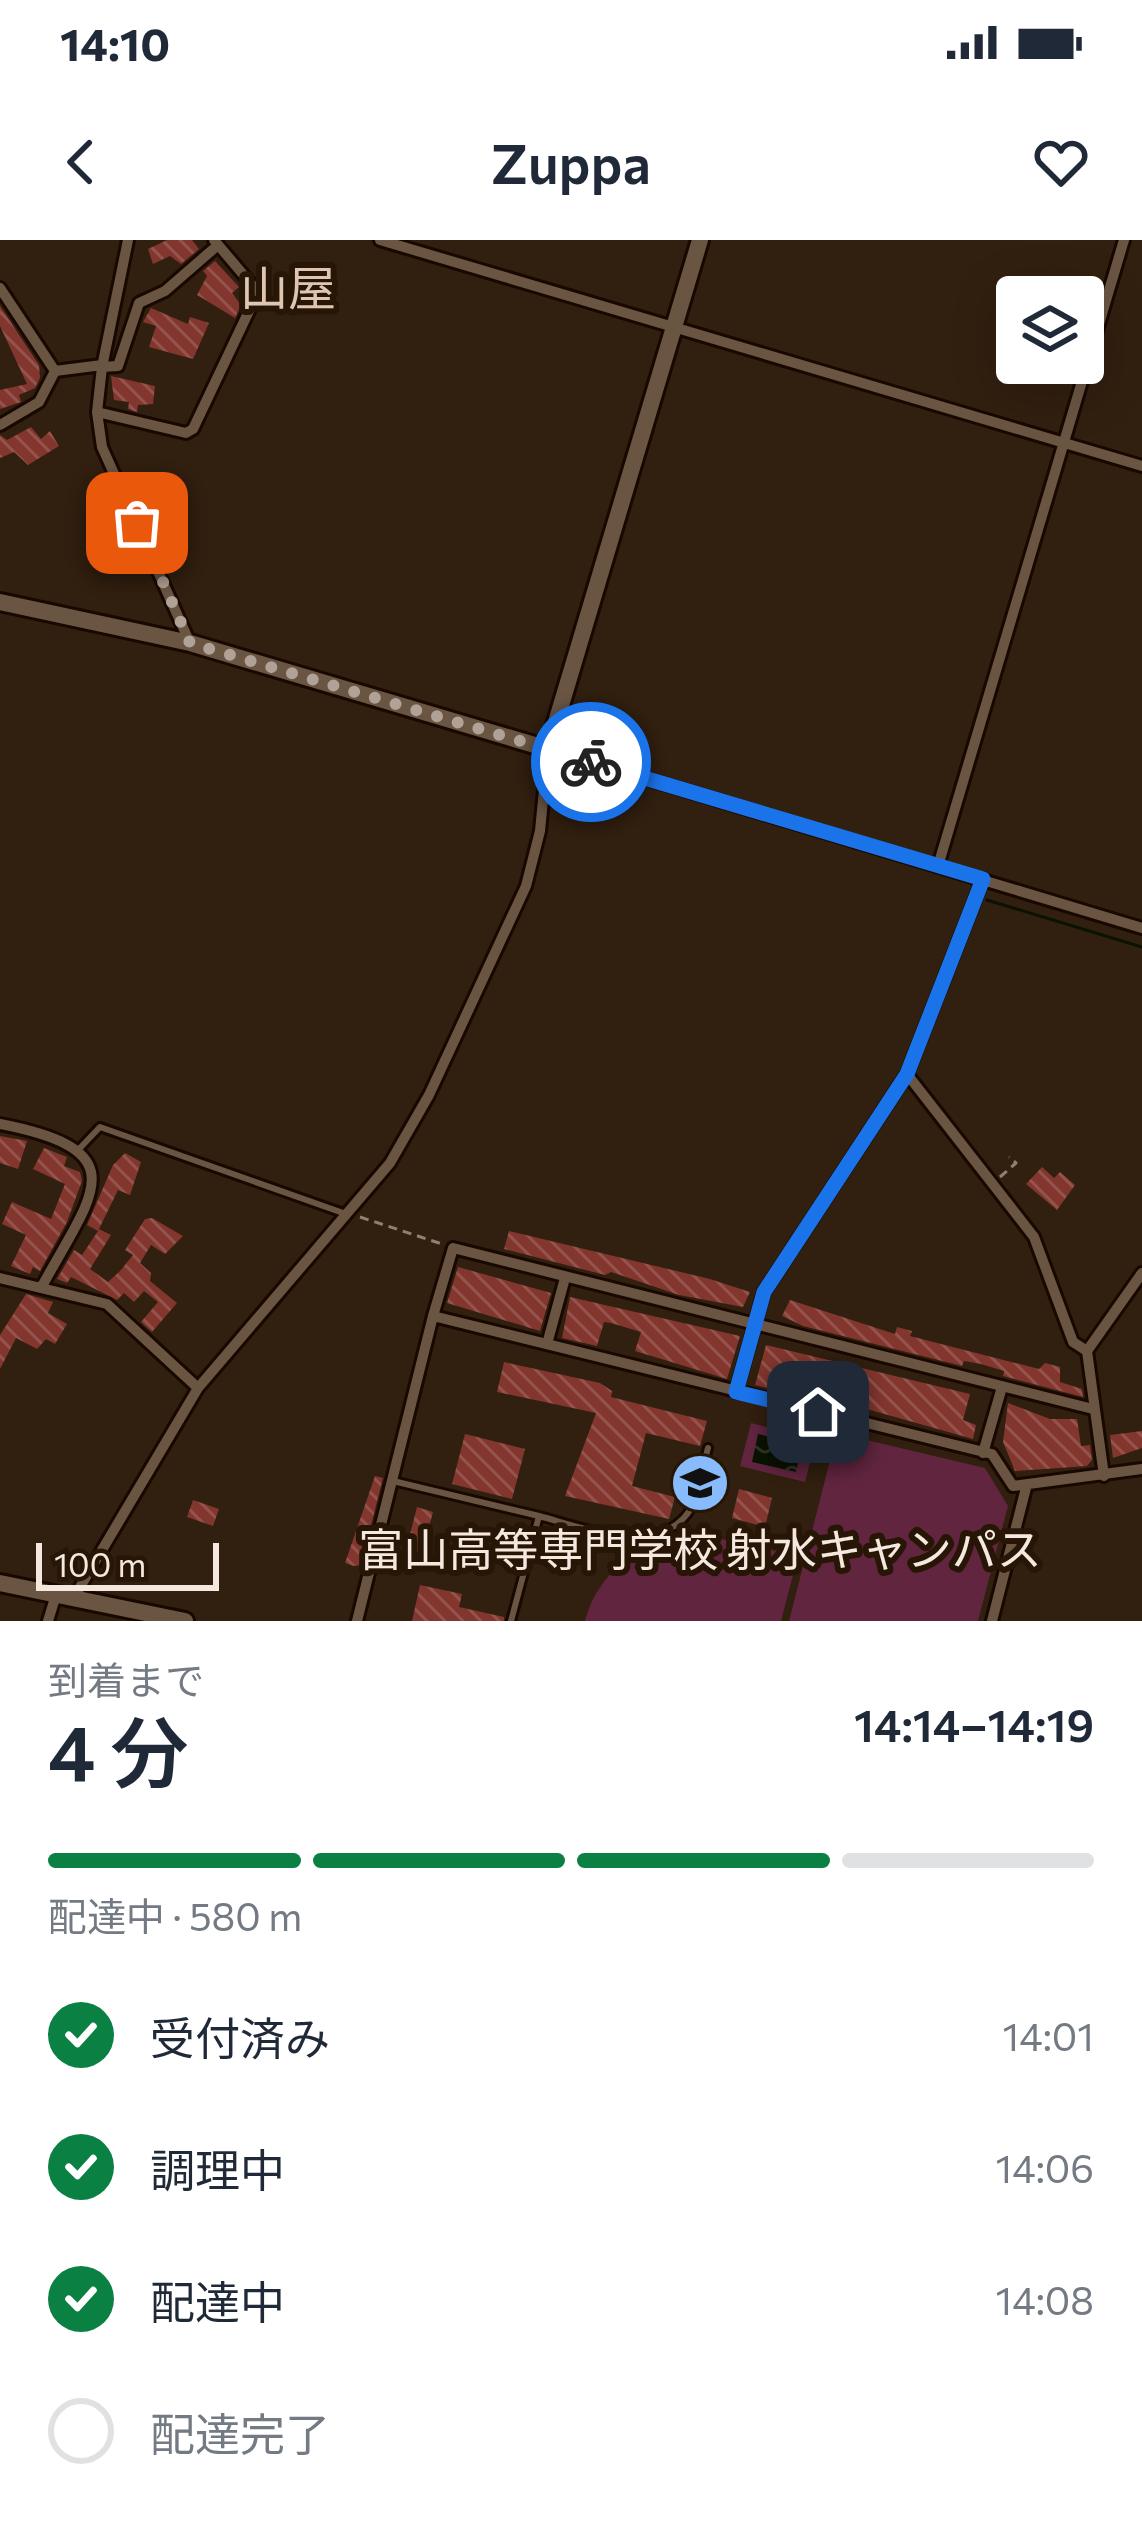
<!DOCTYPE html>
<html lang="ja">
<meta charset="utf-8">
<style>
body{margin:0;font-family:Commissioner,"Noto Sans JP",sans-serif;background:#f2f2f3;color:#1f2937;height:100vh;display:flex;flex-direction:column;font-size:45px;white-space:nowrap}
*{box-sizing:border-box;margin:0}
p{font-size:39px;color:#747a83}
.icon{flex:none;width:66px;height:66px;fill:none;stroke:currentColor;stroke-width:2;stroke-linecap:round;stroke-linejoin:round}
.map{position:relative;height:1381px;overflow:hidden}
.panel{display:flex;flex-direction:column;background:#fff;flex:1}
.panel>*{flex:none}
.buttons{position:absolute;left:996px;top:36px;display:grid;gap:24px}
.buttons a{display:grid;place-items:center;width:108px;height:108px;border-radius:12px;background:#fff;box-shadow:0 12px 48px #0002;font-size:60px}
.scale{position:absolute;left:36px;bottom:30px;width:183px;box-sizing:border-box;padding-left:12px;border:6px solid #f5e8de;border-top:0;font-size:33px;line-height:42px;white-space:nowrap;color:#f5e8de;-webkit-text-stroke:9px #271606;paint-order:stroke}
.pin{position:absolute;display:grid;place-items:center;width:102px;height:102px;color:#fff;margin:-51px;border-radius:24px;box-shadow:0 6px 18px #0006}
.courier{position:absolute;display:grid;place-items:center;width:120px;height:120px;margin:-60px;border:9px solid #1a73e8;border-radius:50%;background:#fff;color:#222;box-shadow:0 3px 15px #0007}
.summary em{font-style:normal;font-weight:600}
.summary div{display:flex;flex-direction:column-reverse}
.summary{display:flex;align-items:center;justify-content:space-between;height:204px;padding:0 48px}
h1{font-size:78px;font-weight:600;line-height:90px}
.bar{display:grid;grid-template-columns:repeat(4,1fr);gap:18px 12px;align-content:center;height:144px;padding:0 48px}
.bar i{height:15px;border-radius:9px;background:#e0e1e3}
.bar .current{background:#0b8043}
.bar p{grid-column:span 4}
ol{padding:0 48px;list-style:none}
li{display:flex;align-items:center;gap:36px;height:132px}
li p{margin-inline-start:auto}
li .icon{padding:12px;border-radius:50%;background:#0b8043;color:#fff;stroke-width:4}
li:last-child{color:#747a83}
li i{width:66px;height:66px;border:6px solid #e0e1e3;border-radius:50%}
.status{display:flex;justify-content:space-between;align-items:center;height:84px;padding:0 60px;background:#fff;direction:ltr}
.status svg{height:33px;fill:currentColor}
header{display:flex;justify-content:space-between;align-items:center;height:156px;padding:0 48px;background:#fff;font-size:54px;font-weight:600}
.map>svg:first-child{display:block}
.park{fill:#61253f}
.water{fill:url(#water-ripples)}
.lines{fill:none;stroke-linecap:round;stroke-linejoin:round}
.stream{stroke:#0a1301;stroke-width:3}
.building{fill:url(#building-back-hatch)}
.lane-casing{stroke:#180800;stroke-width:12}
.street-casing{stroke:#180800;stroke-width:16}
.secondary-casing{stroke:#180800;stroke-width:22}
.path{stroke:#908073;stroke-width:3;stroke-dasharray:9 6;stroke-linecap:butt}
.lane{stroke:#6a5543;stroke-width:6}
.street{stroke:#6a5543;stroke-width:10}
.secondary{stroke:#6a5543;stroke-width:16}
.done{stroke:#b0a296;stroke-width:12;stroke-dasharray:0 21.6}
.route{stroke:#1a73e8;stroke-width:15}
.labels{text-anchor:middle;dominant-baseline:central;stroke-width:12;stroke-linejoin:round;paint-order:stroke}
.poi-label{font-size:45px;fill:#f5e8de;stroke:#271606}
.neighbourhood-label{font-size:48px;fill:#dec6b2;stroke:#271606}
</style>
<div class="status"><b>14:10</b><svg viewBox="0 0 49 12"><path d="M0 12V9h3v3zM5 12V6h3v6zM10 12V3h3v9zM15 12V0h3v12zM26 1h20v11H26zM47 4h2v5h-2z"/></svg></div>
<header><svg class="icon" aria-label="back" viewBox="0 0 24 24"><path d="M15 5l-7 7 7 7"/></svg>Zuppa<svg class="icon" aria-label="heart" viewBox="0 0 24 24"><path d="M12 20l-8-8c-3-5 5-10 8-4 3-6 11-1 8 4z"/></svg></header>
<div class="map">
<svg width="1142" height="1381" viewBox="0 0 1142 1381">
<defs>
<pattern id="water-ripples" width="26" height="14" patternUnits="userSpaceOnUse" patternTransform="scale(3)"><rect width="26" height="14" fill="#0a1301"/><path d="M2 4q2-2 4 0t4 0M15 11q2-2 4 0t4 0" fill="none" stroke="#2e3526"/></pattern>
<pattern id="building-back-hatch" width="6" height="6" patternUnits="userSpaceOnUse" patternTransform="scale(3)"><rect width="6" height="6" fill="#82362e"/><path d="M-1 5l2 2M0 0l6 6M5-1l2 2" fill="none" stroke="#94534c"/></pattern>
</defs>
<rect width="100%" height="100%" fill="#311f0f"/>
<path class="park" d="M751 1183 816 1199 805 1242 740 1226Z
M837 1193 985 1228 1008 1266 978 1381H789Z
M704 1295 798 1316 781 1381H585C599 1326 650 1297 704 1295Z"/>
<path class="water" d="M758 1194 802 1204 796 1232 752 1222Z"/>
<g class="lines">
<path class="stream" d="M987 660 1142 707"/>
</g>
<path class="building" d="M167 0H192L199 9 181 24 170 16 153 24 148 9Z
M215 21 239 47 232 53 241 65 235 78 197 55 207 36 203 31Z
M0 66 39 125 40 138 35 148 19 155 21 162 0 169V150L27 144 0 86Z
M151 68 188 84 190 77 209 83 193 119 149 107 156 86 143 82Z
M111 136 155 146 153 164 138 165 137 172 128 169 129 162 114 160Z
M31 187 41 199 50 191 59 206 28 225 14 212 0 218V195L7 200Z
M0 896 27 901 18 929 0 923Z
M44 908 67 917 64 926 80 932 82 941 67 982 40 1031 33 1027 30 1034 11 1026 26 995 2 984 12 962 51 979 65 944 33 929Z
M125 913 141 922 130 955 118 950 99 989 111 995 90 1029 108 1042 120 1031 133 1015 125 1010 145 979 152 978 183 996 165 1014 151 1005 140 1023 151 1033 150 1041 177 1063 152 1092 141 1082 158 1062 144 1051 134 1062 124 1053 117 1060 71 1037 67 1043 57 1039 74 1010 82 1015 98 991 87 985 113 925Z
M1042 927 1054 938 1060 932 1075 945 1057 970 1026 944Z
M509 991 710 1039 750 1052 743 1067 679 1055 611 1032 605 1035 504 1009Z
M458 1027 551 1053 540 1091 447 1063Z
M26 1054 53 1062 48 1073 67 1084 55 1104 46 1099 37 1109 16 1098 0 1129V1095Z
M570 1057 740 1096 727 1139 635 1111 641 1092 611 1083 604 1082 597 1106 562 1098Z
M790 1060 895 1094 897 1087 912 1091 910 1096 1039 1129 1045 1123 1060 1127V1142L1082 1149 1083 1157 1003 1136 1004 1131 981 1124 964 1121 962 1126 803 1086 782 1076Z
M766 1105 970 1154 963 1180 976 1185 973 1199 810 1153 808 1158 755 1145Z
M504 1122 600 1143 612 1151 611 1157 707 1181 700 1206 646 1193 632 1246 675 1257 669 1279 565 1256 596 1173 497 1152Z
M1008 1163 1050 1179H1077L1081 1206 1090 1205 1092 1220 1087 1226 1015 1231 1003 1202Z
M1142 1191V1208L1113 1218 1110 1195Z
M465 1194 525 1209 512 1259 452 1244Z
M375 1236 383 1238 361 1325 354 1326 345 1323Z
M739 1249 772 1258 765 1287 732 1278Z
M193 1260 219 1269 213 1286 187 1277Z
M417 1267 433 1272 422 1313 406 1310Z
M420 1345 462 1354 459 1367 504 1377V1381H412Z"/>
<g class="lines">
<defs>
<path id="lane" d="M80 908 100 887 346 974
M393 1241 539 1276 511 1381
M539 1276C585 1288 666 1321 694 1263 701 1247 703 1225 708 1208"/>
<path id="street" d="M128 0 102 127 97 172 102 207 190 403
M380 0 1142 226
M0 48 55 131 102 125
M102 127 118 126 139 63 165 51 218 5
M97 172 186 193 193 189 258 52 214 0
M0 185 39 162 55 131
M938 626 1124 0
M907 834 1034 997 1073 1102 1087 1111
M0 884C139 911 92 954 41 1048
M0 1038 107 1064 198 1148
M547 1104 565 1038
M736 1152 764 1052 907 834 983 639
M1093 1169 453 1008 433 1076 992 1214 1013 1246 1142 1229
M983 1213 1002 1147
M1104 1236 1087 1111 1142 1033
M73 1359 198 1148 390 923 429 855 526 646 540 591 548 509 1142 688
M48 1381 55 1358
M357 1381 433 1076
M992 1381 1027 1244"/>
<path id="secondary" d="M0 362 190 403 548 509 700 0
M0 1343 185 1381"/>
</defs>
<use href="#lane" class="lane-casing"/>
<use href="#street" class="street-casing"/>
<use href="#secondary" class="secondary-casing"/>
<path class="path" d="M1000 937 1016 923 1009 917
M360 977 442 1004"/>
<use href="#lane" class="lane"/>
<use href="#street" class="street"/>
<use href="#secondary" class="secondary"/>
</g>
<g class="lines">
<path class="done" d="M137 283 190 403 591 522"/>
<path class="route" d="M591 522 983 639 907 834 764 1052 736 1152 818 1172"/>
</g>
<defs>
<symbol id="university-disc" viewBox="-11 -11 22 22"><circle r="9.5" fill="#87bbfb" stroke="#271606"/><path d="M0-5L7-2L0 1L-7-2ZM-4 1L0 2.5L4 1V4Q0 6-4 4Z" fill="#111"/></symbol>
</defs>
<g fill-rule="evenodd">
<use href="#university-disc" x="667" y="1210" width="66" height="66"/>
</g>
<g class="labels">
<g class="poi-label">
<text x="700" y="1307">富山高等専門学校 射水キャンパス</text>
</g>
<g class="neighbourhood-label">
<text x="288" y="46">山屋</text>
</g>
</g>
</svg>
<div class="buttons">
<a><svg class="icon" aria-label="layers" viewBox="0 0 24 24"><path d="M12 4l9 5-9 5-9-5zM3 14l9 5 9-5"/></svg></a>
</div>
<div class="scale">100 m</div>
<div class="pin" style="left:137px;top:283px;background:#ea580c"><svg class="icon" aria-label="bag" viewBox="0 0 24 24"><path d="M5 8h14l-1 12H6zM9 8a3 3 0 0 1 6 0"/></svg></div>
<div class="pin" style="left:818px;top:1172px;background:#1f2937"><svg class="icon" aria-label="home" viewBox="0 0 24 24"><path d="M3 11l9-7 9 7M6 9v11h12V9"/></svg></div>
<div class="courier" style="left:591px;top:522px"><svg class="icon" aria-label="bike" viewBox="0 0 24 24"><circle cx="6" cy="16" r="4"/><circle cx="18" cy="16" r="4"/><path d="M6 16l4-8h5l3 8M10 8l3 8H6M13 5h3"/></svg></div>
</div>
<section class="panel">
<div class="summary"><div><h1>4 分</h1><p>到着まで</p></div><em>14:14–14:19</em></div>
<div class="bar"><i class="current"></i><i class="current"></i><i class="current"></i><i></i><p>配達中 · 580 m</p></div>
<ol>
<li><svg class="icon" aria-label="check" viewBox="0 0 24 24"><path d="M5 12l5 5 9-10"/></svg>受付済み<p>14:01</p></li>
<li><svg class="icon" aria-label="check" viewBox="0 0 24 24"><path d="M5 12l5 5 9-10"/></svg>調理中<p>14:06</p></li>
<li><svg class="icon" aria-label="check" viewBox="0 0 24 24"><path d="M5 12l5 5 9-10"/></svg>配達中<p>14:08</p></li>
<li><i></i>配達完了</li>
</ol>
</section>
